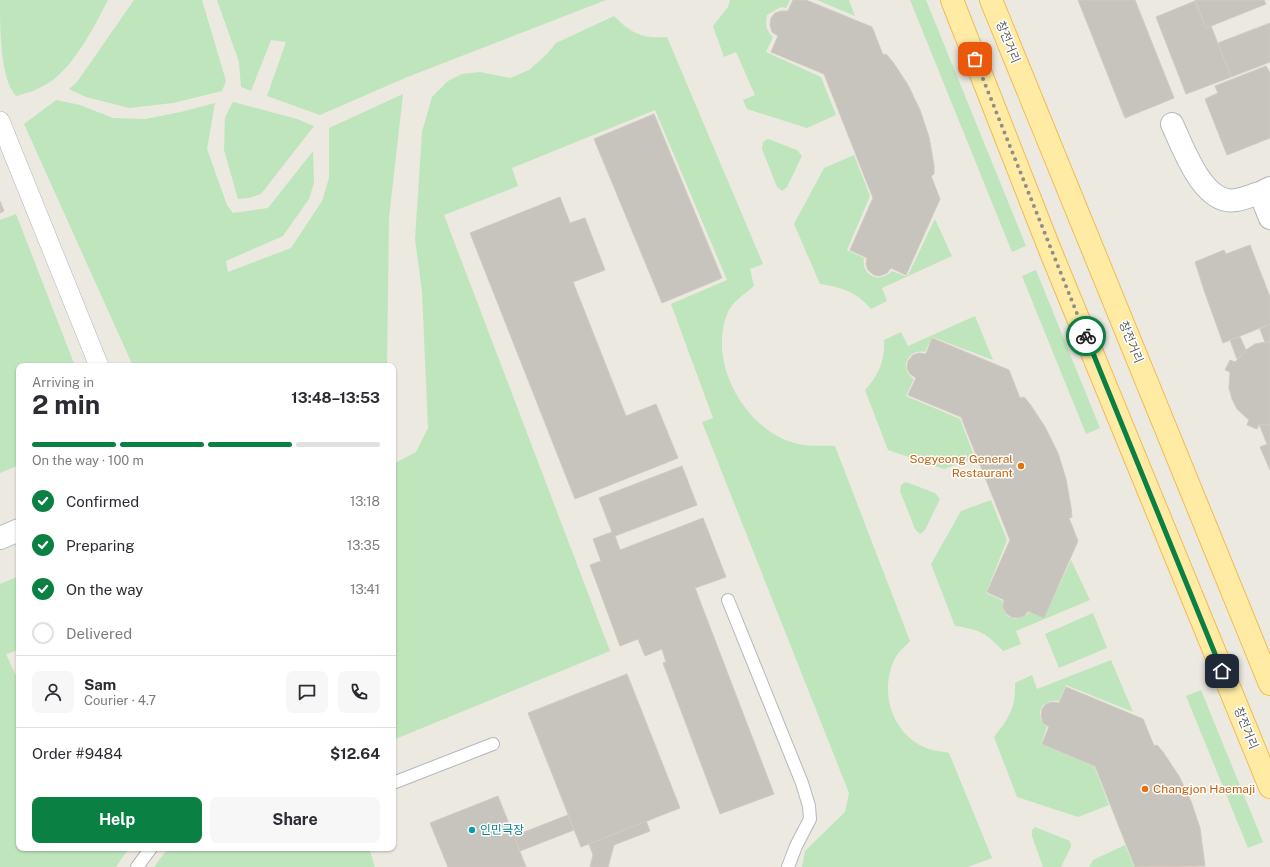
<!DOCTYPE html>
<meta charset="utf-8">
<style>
body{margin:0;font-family:"Public Sans","Noto Sans KR",sans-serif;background:#f7f7f7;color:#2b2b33;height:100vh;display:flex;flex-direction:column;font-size:15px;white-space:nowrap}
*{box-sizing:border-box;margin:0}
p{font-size:13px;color:#7c7c81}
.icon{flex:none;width:22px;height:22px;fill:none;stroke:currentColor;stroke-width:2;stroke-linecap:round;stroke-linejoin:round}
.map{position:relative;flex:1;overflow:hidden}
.panel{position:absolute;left:16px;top:363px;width:380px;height:488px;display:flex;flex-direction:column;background:#fff;border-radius:8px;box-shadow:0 1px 3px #0004}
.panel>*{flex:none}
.pin{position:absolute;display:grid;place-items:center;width:34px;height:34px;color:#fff;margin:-17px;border-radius:8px;box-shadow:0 2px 6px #0006}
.courier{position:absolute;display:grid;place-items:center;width:40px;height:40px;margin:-20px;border:3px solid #0b8043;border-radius:50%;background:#fff;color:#222;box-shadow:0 1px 5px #0007}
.summary em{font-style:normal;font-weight:700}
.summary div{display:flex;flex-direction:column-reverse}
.summary{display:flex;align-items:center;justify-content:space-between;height:68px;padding:0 16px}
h1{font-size:26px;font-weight:700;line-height:30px}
.bar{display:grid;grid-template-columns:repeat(4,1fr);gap:6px 4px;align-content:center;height:48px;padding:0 16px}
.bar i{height:5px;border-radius:3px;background:#e1e1e2}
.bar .selected{background:#0b8043}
.bar p{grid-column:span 4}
.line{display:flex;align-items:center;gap:10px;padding:0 16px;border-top:1px solid #e1e1e2}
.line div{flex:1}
.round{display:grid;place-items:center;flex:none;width:42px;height:42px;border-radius:8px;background:#f7f7f7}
ol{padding:0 16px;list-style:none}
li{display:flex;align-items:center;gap:12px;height:44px}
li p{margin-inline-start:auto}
li .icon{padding:4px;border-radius:50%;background:#0b8043;color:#fff;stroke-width:4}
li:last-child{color:#7c7c81}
li i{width:22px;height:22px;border:2px solid #e1e1e2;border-radius:50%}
.button{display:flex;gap:8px;margin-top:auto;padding:8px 16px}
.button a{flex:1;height:46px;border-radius:8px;background:#0b8043;color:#fff;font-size:16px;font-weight:700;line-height:46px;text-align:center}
.button a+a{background:#f7f7f7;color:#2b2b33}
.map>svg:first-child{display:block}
.green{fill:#bfe5bd}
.building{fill:#c7c4be;stroke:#d1cabf}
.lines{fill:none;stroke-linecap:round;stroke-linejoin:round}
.service-casing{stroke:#b3b7bc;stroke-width:14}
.pedestrian-casing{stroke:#b3b7bc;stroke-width:20}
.minor-casing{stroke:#b3b7bc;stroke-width:24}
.primary-casing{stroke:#f1bc55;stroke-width:24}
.service{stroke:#fff;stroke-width:12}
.pedestrian{stroke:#fff;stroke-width:19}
.minor{stroke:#fff;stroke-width:22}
.primary{stroke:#ffeba3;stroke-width:22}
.done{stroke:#8c8f8e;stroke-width:4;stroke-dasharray:0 7.2}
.route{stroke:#0b8043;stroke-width:5}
.food-dot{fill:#e8710a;stroke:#fff;stroke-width:1.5}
.culture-dot{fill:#0f9aa8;stroke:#fff;stroke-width:1.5}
.labels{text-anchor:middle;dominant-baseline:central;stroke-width:3;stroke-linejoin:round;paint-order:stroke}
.street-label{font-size:12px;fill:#595e62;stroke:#fff}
.food-label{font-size:12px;fill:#c56008;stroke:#fff;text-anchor:end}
.culture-label{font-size:12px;fill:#0d838f;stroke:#fff;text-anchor:start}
</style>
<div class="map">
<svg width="1270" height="867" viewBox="0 0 1270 867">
<rect width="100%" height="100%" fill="#ece9e1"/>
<path class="green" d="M0 0H108C94 27 77 61 53 80 42 88 29 93 16 96 0 79 0 27 0 0Z
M134 0H202L226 81 222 91 173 103 129 108 86 97 69 89 77 82Z
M217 0H606L405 78 320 115 267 96 286 42 271 40 251 91 241 87 239 62Z
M730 0H790L786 8 781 7 767 15C765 25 766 30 773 37L766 52 821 77 836 115 807 128 747 109 743 100 755 95 736 52 724 57 713 26 728 7Z
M817 0H849L855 16Z
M910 0H926L1026 246 1012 252Z
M614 16C631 33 642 39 667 37L763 264 750 269 754 286C745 294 733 301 728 312 706 362 746 433 799 444 810 447 824 445 835 446L910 641C906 646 900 650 897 655 878 687 890 732 924 747 931 751 941 751 949 753L992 858 968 867H802L805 851 845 812 849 793 702 422 713 418 671 304 727 280 655 110 512 168 518 186 444 215 610 651 393 740V464L416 452 428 428 422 292 415 239 422 132 432 97 448 81 462 74 480 72 510 78 529 70 546 55 556 43Z
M403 94 389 218 387 366H133L24 124 56 100 80 105 113 118 145 119 181 112 215 103 207 149 227 205 233 213 268 208 313 151 314 183 309 199 283 236 226 261 228 272 291 248 322 201 329 178V128Z
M233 102 297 119 314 126 261 194 249 198 238 199 224 150 225 117Z
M768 139 797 150 802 156 787 187 782 191 777 187 762 149 763 142Z
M854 155 870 196 847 250 864 258C861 276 880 284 892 271L905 276 908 275 935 219 952 256 882 288 887 301 871 309C857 292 841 287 820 284L794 224 824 168Z
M16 214 75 366H19V465L0 473V220Z
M1036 270 1100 428 1086 434 1022 276Z
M975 316 993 360 932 337 925 352C908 348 898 369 914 379L906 396 960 419 975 458 944 469 888 450 865 390C879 375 885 361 884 340L901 332 908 346Z
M906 482 935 493 940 499 925 530 920 534 915 529 900 491 901 485Z
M991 500 1007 540 986 593 1003 601C1001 618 1018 625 1029 612L1044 618 1071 560 1090 600 1016 631 1021 644 1003 651C987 633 978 629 955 626L931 564 961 511Z
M19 576V650L6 654 19 682V848H129L116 867H0V584Z
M1093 613 1107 648 1059 668 1045 634Z
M1111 660 1133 712 1066 685 1059 701C1041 698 1033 716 1047 727L1041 744 1094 766 1109 805 1078 817 1017 797 994 737C1009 719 1016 707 1015 683L1032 675 1037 689Z
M1201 690 1263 842 1248 848 1186 696Z
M1035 827 1070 841 1071 847 1061 867H1043L1032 836V830Z
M1125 845 1134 867H1089L1093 860Z
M168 848H369L375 867H154Z"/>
<path class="building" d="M793 0H806L872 27 883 55 886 54 893 62 908 85 920 110 929 137 934 165V174L931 176 940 199 906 275 891 268 887 273 880 276 874 275 868 270 866 264 867 258 850 250 873 198 824 74 771 52 778 36 772 32 770 25 771 18 775 13 781 11H788Z
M1078 0H1135L1174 98 1125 118Z
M1195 0H1264L1266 4 1206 28Z
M1195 1 1206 28 1211 26 1231 77 1186 94 1156 17Z
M1270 23V62L1231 77 1218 43Z
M1266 66 1270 73V138L1227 155 1205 99 1218 93 1215 86Z
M654 114 722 278 662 303 594 139Z
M560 197 570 223 585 218 605 270 573 282 626 416 656 404 678 458 575 499 470 233Z
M0 201 4 211 0 213Z
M1250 245 1270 297V324L1223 343 1205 293 1195 262 1224 250 1226 254Z
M1270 324V342H1265L1260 329Z
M1240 337 1246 350 1237 359 1230 340Z
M932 338 1009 370 1020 398 1024 397 1030 404 1045 427 1058 453 1066 479 1071 507 1072 517 1069 518 1078 541 1044 618 1028 611 1024 616 1018 618 1011 617 1006 613 1003 607 1004 600 987 592 1010 540 961 417 908 395 916 378 910 374 907 368 908 361 913 355 919 353 926 354Z
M1266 342H1270V425L1259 424 1257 429 1247 425 1249 420 1237 409 1232 399 1229 388 1230 372 1225 370 1230 360 1235 362 1246 350 1255 344Z
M1259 424 1270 425V443L1267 444Z
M1270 443V470L1260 447Z
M682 466 697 505 615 536 620 550 703 518 726 577 695 588 774 794 720 814 663 663 666 662 662 649 645 656 638 639 620 646 590 565 601 561 593 539 612 532 599 498Z
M627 674 680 808 581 847 528 713Z
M1066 687 1143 719 1154 746 1157 745 1163 752 1179 776 1191 801 1200 828 1205 866 1135 867 1095 766 1042 744 1049 727 1043 723 1041 716 1042 709 1046 704 1052 702 1059 703Z
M498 796 526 867H448L430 823Z
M568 815 574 830 520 851 514 836Z
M646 821 650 831 614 845 608 867H590L593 855 589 844Z"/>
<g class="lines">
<defs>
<path id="service" d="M728 600 802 783 809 806 810 819 796 846 788 867
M393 783 493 744
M137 867 151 848"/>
<path id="pedestrian" d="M0 121 99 366"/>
<path id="minor" d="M1172 124C1183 147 1203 206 1236 200 1244 199 1252 195 1260 193
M1270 188 1260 193 1270 218
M0 538 19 530"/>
<path id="primary" d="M952 0 1050 250 1270 787
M991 0 1270 684"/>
</defs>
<use href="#service" class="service-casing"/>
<use href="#pedestrian" class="pedestrian-casing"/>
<use href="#minor" class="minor-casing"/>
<use href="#primary" class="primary-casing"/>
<use href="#service" class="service"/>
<use href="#pedestrian" class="pedestrian"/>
<use href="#minor" class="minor"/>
<use href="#primary" class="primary"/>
</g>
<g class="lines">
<path class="done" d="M975 59 1086 336"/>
<path class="route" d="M1086 336 1222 671"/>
</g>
<g class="food-dot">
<circle cx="1021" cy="466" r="4"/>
<circle cx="1145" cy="789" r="4"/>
</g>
<circle class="culture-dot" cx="472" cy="830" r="4"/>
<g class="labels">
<g class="street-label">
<text transform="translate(1008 42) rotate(68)">창전거리</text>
<text transform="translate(1131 342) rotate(68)">창전거리</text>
<text transform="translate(1246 728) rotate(68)">창전거리</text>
</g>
<g class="food-label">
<text x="1013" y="459">Sogyeong General<tspan x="1013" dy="14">Restaurant</tspan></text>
<text x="1153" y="789" text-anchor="start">Changjon Haemaji</text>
</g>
<g class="culture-label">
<text x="480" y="830">인민극장</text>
</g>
</g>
</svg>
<div class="pin" style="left:975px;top:59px;background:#ea580c"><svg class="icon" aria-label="bag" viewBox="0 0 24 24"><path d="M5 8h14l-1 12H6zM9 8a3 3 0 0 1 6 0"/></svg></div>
<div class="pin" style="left:1222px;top:671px;background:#1f2937"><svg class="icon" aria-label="home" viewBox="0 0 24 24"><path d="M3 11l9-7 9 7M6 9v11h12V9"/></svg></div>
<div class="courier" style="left:1086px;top:336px"><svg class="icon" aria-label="bike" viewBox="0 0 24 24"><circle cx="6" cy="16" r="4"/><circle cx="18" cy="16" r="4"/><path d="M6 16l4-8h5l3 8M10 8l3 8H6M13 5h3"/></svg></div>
<section class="panel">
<div class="summary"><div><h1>2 min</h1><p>Arriving in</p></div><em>13:48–13:53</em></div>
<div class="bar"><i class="selected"></i><i class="selected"></i><i class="selected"></i><i></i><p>On the way · 100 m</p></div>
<ol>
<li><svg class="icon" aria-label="check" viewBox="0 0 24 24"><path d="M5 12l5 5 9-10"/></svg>Confirmed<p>13:18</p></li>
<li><svg class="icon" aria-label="check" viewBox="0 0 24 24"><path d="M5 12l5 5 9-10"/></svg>Preparing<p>13:35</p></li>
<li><svg class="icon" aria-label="check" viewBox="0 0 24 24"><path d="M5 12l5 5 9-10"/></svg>On the way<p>13:41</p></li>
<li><i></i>Delivered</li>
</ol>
<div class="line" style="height:72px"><a class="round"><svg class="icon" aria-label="person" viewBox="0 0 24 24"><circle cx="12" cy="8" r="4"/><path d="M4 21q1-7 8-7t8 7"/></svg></a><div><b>Sam</b><p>Courier · 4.7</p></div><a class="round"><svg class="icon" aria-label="chat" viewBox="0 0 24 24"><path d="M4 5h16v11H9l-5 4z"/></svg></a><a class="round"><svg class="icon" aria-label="phone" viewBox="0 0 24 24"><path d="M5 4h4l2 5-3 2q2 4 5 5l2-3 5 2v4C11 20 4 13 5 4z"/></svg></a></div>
<div class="line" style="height:52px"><div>Order #9484</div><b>$12.64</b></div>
<div class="button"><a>Help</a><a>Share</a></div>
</section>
</div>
